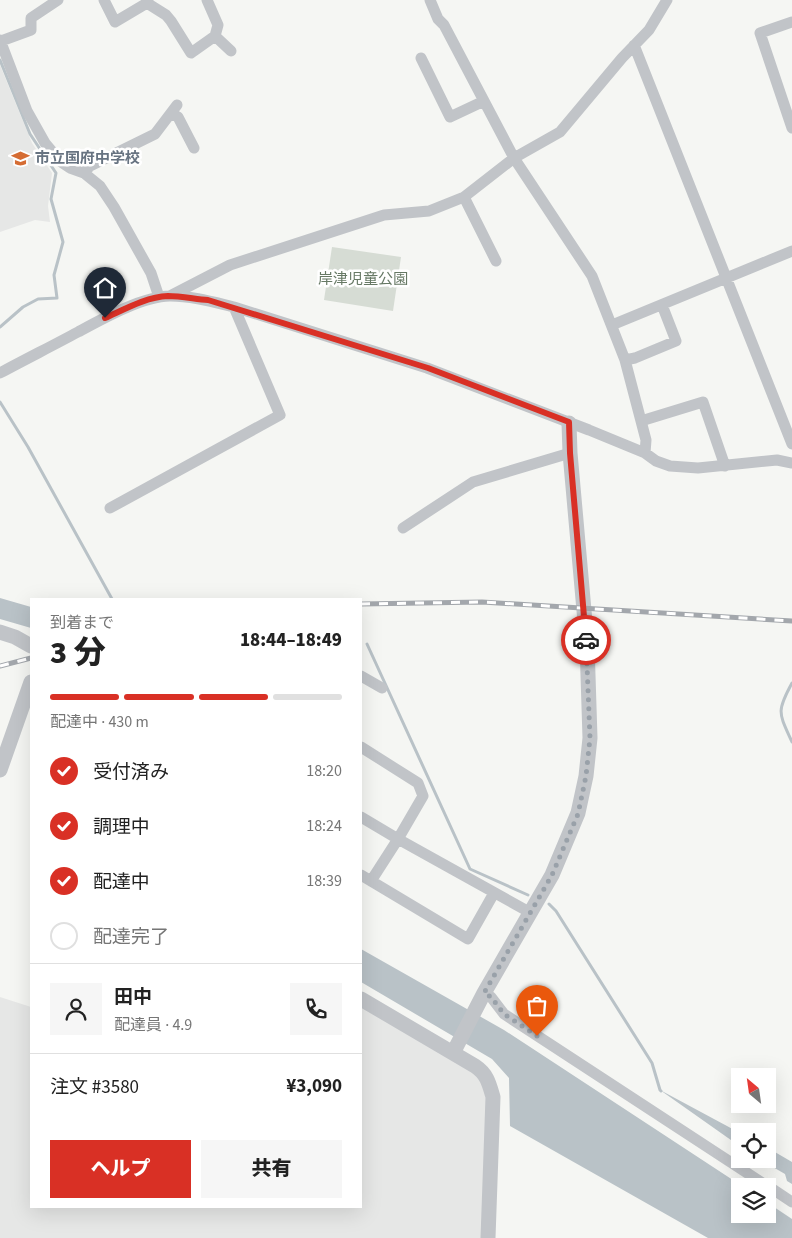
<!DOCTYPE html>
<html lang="ja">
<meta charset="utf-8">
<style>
body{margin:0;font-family:"Source Sans 3","Noto Sans JP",sans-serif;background:#f6f6f6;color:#222;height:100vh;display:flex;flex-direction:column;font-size:19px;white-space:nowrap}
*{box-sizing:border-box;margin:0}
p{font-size:16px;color:#767676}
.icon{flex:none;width:28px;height:28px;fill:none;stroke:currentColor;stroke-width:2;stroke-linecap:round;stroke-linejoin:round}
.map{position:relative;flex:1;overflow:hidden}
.details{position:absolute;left:30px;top:598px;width:332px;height:610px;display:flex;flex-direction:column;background:#fff;border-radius:0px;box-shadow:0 5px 20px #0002}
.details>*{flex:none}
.needle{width:32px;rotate:331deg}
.controls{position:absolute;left:731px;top:1068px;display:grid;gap:10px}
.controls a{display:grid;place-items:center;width:45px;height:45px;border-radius:0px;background:#fff;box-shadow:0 5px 20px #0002;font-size:25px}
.pin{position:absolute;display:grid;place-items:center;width:42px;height:42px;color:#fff;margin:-51px -21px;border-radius:50% 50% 50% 0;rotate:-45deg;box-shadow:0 0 5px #0007}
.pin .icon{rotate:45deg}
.courier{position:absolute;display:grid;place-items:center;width:50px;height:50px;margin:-25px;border:4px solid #d93025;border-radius:50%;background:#fff;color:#222;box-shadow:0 1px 6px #0007}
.overview em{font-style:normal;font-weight:800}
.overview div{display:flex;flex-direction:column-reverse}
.overview{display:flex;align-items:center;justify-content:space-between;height:85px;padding:0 20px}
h1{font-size:32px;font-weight:800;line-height:38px}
.bar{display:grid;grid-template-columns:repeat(4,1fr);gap:8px 5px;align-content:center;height:60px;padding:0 20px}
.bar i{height:6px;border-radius:4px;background:#e0e0e0}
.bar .selected{background:#d93025}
.bar p{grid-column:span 4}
.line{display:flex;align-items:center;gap:12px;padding:0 20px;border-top:1px solid #e0e0e0}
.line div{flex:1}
.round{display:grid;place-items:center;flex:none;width:52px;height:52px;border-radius:0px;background:#f6f6f6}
ol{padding:0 20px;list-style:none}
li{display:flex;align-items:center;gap:15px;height:55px}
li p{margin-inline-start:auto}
li .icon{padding:5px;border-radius:50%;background:#d93025;color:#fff;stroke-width:4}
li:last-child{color:#767676}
li i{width:28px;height:28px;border:2px solid #e0e0e0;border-radius:50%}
.primary-button{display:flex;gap:10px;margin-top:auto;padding:10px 20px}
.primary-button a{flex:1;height:58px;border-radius:0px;background:#d93025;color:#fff;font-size:20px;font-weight:800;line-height:58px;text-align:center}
.primary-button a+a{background:#f6f6f6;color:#222}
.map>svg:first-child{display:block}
.built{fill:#e6e7e6}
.green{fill:#d6dcd4}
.water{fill:#b9c2c7}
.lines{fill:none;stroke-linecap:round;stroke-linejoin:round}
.stream{stroke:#b9c2c7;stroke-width:3}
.minor{stroke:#c1c4c8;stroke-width:11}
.tertiary{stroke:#c1c4c8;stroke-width:15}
.rail-casing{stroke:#a3a7ac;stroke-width:5}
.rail{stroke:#fff;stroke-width:3;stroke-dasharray:9;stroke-linecap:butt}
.done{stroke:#99a1a9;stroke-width:5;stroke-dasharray:0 9}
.route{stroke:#d93025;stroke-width:6}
.labels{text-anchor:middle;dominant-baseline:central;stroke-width:5;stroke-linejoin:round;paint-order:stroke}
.poi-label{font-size:15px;font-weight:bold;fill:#677381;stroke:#fff;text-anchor:start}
.park-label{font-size:15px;fill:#677965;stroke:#fff}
</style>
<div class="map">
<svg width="792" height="1238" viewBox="0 0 792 1238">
<rect width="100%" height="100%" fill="#f5f6f3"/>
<path class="built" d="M0 65 32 143 52 173 48 206 50 222 35 220 0 232Z
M0 997 31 1007V1206H361V999L489 1080 490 1238H0Z"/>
<path class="green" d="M332 247 401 257 393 311 324 300Z"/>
<path class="water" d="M0 598 31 607V628L0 619Z
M361 949 504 1030 742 1186H740V1214H768V1203L792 1219V1238H708L510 1126 509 1078 492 1059 361 982Z
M660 1090 740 1133V1147L738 1145Z
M768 1148 792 1162V1184L787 1181 785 1174 759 1159H768Z"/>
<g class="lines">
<path class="stream" d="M0 60 30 134 56 173 51 199 63 242 54 275 57 298 38 299 23 307 0 327
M0 402 28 447 112 599
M367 644 470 869 528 895
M792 683C776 712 779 713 792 742
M549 904 556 911 652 1063 660 1090 661 1091"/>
<path class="minor" d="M104 0 115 22 147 3 148 0
M430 0 438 19 444 25 514 158 592 276 625 360 646 440 645 453
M147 3 166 15 171 21 191 53 215 36 218 25 207 0
M792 22 760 33 792 128
M215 36 231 51
M0 40 27 111 45 143 61 162 70 168 84 173 100 186 114 207 151 273 159 297
M1 41 31 30V18L58 0
M634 45 792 444
M421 58 450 117 484 101
M171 113 178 117 194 148
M84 173 90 166 155 134 177 105
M464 197 496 261
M170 296 230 265 384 215 429 211 464 197 514 158 560 132 622 58 649 30 667 0
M612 325 792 251
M625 360 635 358 676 341 662 305
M0 373C26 359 52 346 78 332 102 319 143 296 170 296 192 296 213 302 234 307L427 368 589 430 645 453 656 461 670 466 698 468 777 460 792 463
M641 421 703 402 725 466
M110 508 280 415 234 307
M403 528 473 482 570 453
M361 676 382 688
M361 747 418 783 423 796 398 839 371 881
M361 817 398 839 531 913
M361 875 468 939 494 893
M484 993 491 997 504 1014 767 1186
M768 1186 792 1202"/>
<path class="tertiary" d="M0 632 15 637 31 646
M0 770 31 682
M361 999 475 1066C487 1074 489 1083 493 1097L488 1238
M453 1053 484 993 552 875 578 813 586 776 590 738 587 644 570 453 569 423"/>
<defs>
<path id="rail" d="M361 604 482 602 792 621
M0 666 31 658"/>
</defs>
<use href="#rail" class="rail-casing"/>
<use href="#rail" class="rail"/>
</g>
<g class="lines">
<path class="done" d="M537 1036 504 1014 491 997 484 993 552 875 578 814 586 776 590 738 586 640"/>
<path class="route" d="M105 318C125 309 146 297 168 296 181 296 195 299 208 300L428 368 569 422 570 453 586 640"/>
</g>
<defs>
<symbol id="school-bare" viewBox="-9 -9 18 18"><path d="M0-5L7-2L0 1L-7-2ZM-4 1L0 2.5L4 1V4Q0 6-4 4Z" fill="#d56c33" stroke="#fff" stroke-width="2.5" paint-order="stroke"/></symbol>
</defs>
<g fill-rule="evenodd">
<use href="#school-bare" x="8" y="146" width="25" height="25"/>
</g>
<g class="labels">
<g class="poi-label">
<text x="35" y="158">市立国府中学校</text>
</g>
<g class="park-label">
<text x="363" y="279">岸津児童公園</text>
</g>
</g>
</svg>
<div class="controls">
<a><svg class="needle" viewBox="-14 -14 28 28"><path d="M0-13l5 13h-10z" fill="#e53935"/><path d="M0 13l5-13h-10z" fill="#767676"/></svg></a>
<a><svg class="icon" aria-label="locate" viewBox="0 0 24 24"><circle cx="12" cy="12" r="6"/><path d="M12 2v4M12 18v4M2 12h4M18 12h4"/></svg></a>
<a><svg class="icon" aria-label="layers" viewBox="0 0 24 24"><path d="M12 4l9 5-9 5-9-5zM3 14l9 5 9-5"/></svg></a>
</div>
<div class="pin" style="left:537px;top:1036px;background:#ea580c"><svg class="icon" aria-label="bag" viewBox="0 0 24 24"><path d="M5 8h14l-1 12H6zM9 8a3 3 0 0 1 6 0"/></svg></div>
<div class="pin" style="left:105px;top:318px;background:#1f2937"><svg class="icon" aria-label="home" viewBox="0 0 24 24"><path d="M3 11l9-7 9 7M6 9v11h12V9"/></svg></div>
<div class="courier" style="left:586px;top:640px"><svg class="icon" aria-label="car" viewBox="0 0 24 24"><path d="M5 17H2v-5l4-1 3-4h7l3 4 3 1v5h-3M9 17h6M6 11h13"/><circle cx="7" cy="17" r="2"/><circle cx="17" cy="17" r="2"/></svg></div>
<section class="details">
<div class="overview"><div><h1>3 分</h1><p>到着まで</p></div><em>18:44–18:49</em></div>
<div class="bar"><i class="selected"></i><i class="selected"></i><i class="selected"></i><i></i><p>配達中 · 430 m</p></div>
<ol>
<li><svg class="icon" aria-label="check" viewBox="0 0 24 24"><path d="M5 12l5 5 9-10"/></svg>受付済み<p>18:20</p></li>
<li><svg class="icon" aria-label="check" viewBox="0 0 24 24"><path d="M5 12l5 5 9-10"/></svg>調理中<p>18:24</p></li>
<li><svg class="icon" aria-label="check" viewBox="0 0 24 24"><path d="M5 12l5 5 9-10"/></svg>配達中<p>18:39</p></li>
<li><i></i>配達完了</li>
</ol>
<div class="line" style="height:90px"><a class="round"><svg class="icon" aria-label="person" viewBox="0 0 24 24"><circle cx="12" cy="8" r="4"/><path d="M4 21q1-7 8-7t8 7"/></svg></a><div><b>田中</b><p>配達員 · 4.9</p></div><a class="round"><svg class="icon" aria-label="phone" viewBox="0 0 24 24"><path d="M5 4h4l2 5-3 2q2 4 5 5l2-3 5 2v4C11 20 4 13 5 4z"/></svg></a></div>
<div class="line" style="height:65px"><div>注文 #3580</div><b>¥3,090</b></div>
<div class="primary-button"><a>ヘルプ</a><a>共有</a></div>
</section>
</div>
